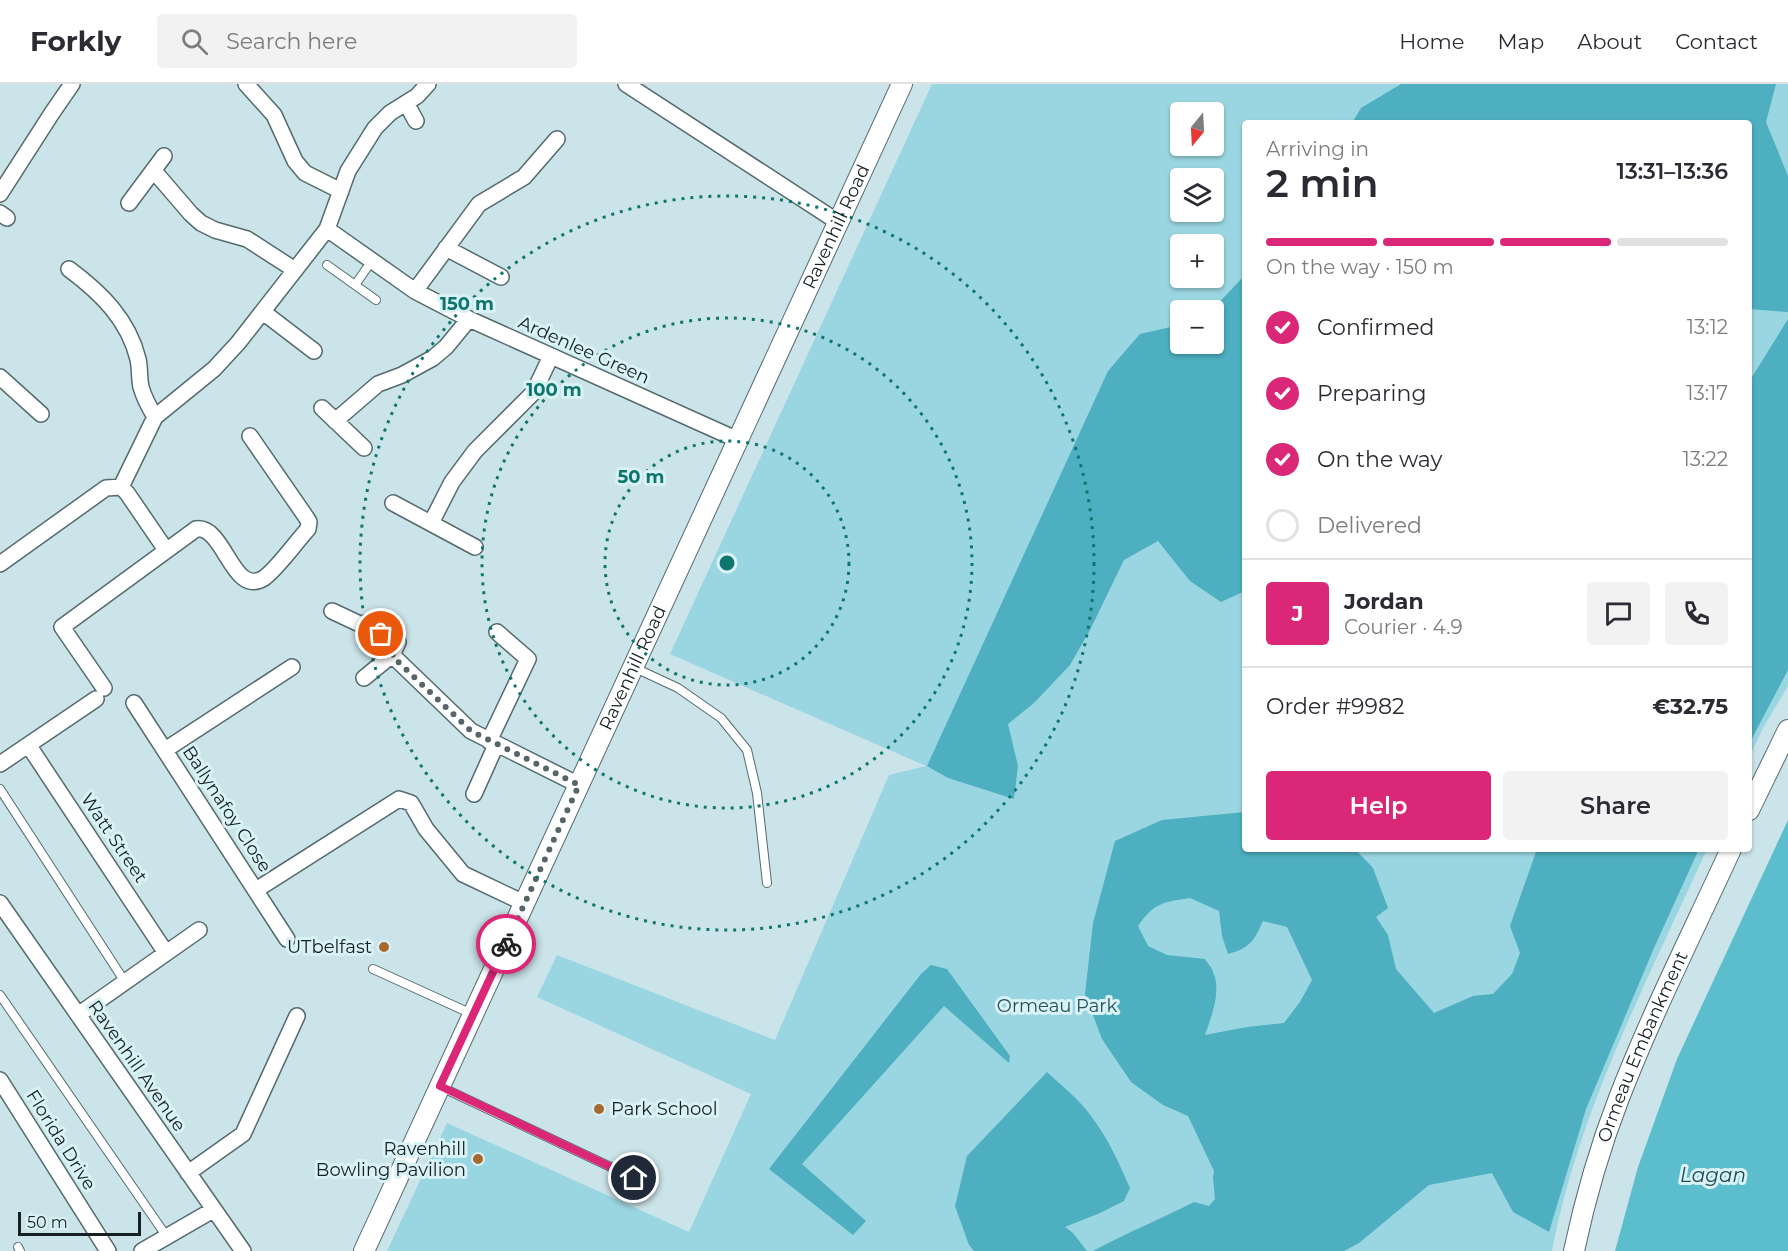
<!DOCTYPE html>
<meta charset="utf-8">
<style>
body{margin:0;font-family:Montserrat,sans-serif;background:#f2f2f3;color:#2b2b33;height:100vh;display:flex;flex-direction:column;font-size:22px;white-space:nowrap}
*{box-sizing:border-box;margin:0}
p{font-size:20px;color:#7c7c81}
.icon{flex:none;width:33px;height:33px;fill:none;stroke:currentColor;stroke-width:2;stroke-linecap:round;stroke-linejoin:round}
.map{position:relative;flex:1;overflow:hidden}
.side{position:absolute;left:1242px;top:36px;width:510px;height:732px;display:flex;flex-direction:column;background:#fff;border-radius:6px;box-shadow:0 2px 4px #0004}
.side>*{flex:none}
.needle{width:39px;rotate:198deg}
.tools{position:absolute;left:1170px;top:18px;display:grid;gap:12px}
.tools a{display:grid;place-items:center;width:54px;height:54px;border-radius:6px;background:#fff;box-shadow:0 2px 4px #0004;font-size:30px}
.scale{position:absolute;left:18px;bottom:15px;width:123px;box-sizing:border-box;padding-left:6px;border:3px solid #172022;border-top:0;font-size:16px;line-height:21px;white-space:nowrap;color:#172022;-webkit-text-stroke:4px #d8f2f6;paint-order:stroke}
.pin{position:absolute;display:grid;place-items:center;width:51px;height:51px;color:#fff;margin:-26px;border:3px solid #fff;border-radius:50%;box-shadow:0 2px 6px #0007}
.courier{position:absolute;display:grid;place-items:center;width:60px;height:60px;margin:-30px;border:4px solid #db2777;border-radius:50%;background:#fff;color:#222;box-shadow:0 2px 8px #0007}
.head em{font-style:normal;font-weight:600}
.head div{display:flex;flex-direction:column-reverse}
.head{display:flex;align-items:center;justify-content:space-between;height:102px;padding:0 24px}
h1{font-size:39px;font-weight:600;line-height:45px}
.bar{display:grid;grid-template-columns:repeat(4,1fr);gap:9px 6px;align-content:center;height:72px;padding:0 24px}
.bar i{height:8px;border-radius:4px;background:#e1e1e2}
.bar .selected{background:#db2777}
.bar p{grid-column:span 4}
.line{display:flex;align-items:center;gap:15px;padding:0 24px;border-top:2px solid #e1e1e2}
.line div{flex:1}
.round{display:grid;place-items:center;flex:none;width:63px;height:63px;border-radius:6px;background:#f2f2f3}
ol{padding:0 24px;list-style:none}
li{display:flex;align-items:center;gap:18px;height:66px}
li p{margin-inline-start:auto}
li .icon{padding:6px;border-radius:50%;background:#db2777;color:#fff;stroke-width:4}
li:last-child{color:#7c7c81}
li i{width:33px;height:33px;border:3px solid #e1e1e2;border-radius:50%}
.primary-button{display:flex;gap:12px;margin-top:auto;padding:12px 24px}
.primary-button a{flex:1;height:69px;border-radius:6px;background:#db2777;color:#fff;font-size:24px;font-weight:600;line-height:69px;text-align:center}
.primary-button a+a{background:#f2f2f3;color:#2b2b33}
header{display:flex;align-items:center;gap:36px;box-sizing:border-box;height:84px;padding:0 30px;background:#fff;border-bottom:2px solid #e1e1e2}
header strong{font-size:28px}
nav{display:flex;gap:33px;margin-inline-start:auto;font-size:21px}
.search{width:420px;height:54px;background:#f2f2f3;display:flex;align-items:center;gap:15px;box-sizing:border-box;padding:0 21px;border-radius:6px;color:#7c7c81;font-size:22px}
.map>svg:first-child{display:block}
.green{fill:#9ad6e1;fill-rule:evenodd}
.forest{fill:#4dafbf;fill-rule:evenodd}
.water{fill:#5cbdcd}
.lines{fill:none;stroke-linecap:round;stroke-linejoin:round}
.lane-casing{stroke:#546a6e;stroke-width:10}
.street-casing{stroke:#546a6e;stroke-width:18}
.secondary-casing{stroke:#546a6e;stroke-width:22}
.lane{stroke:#fff;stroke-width:8}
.street{stroke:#fff;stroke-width:15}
.secondary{stroke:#fff;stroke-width:20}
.done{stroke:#566568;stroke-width:6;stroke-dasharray:0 10.8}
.route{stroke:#db2777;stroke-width:8}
.ring{fill:none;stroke:#0f766e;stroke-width:3;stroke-dasharray:3 6}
.poi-dot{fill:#a86930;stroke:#d8f2f6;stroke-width:2}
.labels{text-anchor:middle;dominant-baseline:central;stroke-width:6;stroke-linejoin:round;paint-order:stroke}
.street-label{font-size:18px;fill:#172022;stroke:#d8f2f6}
.poi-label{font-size:18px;fill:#172022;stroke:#d8f2f6;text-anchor:end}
.park-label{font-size:18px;fill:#255158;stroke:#d8f2f6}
.water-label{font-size:20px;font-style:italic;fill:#224d54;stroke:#d8f2f6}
.centre{fill:#0f766e;stroke:#d8f2f6;stroke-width:3}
.ring-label{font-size:18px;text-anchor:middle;font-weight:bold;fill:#0f766e;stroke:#d8f2f6;stroke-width:6;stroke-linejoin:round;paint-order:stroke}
</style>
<header>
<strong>Forkly</strong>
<div class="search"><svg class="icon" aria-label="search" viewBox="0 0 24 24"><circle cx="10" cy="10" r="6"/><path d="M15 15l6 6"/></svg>Search here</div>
<nav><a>Home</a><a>Map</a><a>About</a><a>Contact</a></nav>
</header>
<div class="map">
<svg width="1788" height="1167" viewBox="0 0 1788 1167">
<rect width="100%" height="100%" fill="#cbe4e9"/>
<path class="green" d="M932 0H1788V602L1763 644 1749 674V39H1245V765H1707C1648 896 1579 1025 1552 1167H387L447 1039 689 1148 751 1010 537 913 557 871 775 956 889 691 926 682 670 570ZM1180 28H1214V62H1180ZM1180 94H1214V128H1180ZM1180 160H1214V194H1180ZM1180 226H1214V260H1180Z"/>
<path class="forest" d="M1401 0H1776L1766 38 1788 92V228L1749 225V39H1352L1361 24Z
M1245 191V507L1221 518 1190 497 1158 457 1124 476 1090 546 1070 581 1034 619 1008 640 1018 682 1014 715 948 694 927 682 1108 287 1140 250 1180 241V260H1214V226H1212Z
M1788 235V586L1749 660V298Z
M1245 728V765H1355L1373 784 1388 824 1376 833 1388 851 1396 885 1434 929 1473 912 1493 910 1512 890 1520 869 1510 842 1537 765H1699L1654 864 1586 1025 1549 1148 1513 1128 1492 1089 1429 1101 1359 1159 1344 1167H1093C1126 1149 1161 1135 1194 1118L1209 1122 1215 1115 1213 1094 1214 1087 1188 1032 1163 1021 1131 998 1102 955 1085 910 1093 839 1115 757 1162 736ZM1190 814 1219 827 1222 852 1228 870C1250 864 1254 857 1263 837L1287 843 1312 896 1300 918 1284 939 1247 943 1205 951C1211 933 1222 907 1213 888 1212 883 1207 879 1205 875L1167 871 1148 862 1138 842C1154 819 1163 818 1190 814Z
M931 881 947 885 1010 972 1009 979 944 922 802 1080 866 1137 853 1151 769 1085 921 890Z
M1047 988C1062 1002 1079 1015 1091 1032 1108 1054 1119 1079 1130 1104L1124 1117 1100 1129 1065 1143 1073 1149 1087 1167H974L969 1161 955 1122 967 1072Z"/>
<path class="water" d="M1788 736V1167H1615L1638 1083 1677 975Z"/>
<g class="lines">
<defs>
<path id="lane" d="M327 181 355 201 371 178
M355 201 376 216
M633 583 678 604 721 634 747 666 757 709 767 799
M0 705 125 898
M373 885 472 930
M0 911 167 1153
M441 1003 634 1094
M18 1163 20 1167"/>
<path id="street" d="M246 0 274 31 295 77 305 89 341 107
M626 0 838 138
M406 19 416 37
M154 87 191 130 201 139 215 146 247 155 295 186
M0 110 52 29 72 0
M129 119 164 72
M0 129 7 134
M327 145 415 207 469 235 738 356
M446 164 501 193
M69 185C101 209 128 235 138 275 140 284 139 294 141 303 144 314 149 323 155 333
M415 207 479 120 524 93 557 55
M263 228 314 267
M0 293 41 330
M322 324 364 364
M335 337 378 300 402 291 433 274 446 263 469 235
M121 403 155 333 214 285 238 259 327 145 348 87 375 44 390 29 417 12 428 0
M393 419 475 463
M431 439 452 398 475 367 534 308 551 272
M0 480 106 404 121 403 127 409 166 466
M332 527 398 558 392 571 471 647 579 701
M364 594 392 571
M104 604 62 543 196 445C225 441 232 514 264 494 277 485 296 458 308 445L309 438 306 433 250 352
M134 619 287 855
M489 657 528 575 497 548
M29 662 166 869
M165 666 292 583
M0 680 96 615
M474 710 496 661
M256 806 399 715 411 719 426 745 463 790 524 819
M0 819 243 1167
M78 931 199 846
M0 996 108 1167
M188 1089 243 1050 297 932
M142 1167 213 1126"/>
<g id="secondary">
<path d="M1749 726 1788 646"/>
<path id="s1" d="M364 1167 902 0"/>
<path id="s2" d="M1574 1167C1585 1115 1600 1063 1619 1014 1652 929 1693 848 1731 765"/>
</g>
</defs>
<use href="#lane" class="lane-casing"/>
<use href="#street" class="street-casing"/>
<use href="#secondary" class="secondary-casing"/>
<use href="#lane" class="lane"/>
<use href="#street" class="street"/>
<use href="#secondary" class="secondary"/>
</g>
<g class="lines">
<path class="done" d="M381 550 398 558 392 572 471 647 579 701 506 860"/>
<path class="route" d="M506 860 440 1002 634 1094"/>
</g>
<g class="ring">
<circle cx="727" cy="479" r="122"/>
<circle cx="727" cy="479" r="245"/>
<circle cx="727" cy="479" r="367"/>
</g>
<g class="poi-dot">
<circle cx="384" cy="863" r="6"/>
<circle cx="599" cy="1025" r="6"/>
<circle cx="478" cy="1075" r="6"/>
</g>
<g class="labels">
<g class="street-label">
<text stroke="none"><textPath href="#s1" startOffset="1128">Ravenhill Road</textPath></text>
<text transform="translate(584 266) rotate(24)">Ardenlee Green</text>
<text stroke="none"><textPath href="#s1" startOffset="642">Ravenhill Road</textPath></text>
<text transform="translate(227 725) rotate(57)">Ballynafoy Close</text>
<text transform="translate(114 754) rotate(56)">Watt Street</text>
<text stroke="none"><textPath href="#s2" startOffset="216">Ormeau Embankment</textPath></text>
<text transform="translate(137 982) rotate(55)">Ravenhill Avenue</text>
<text transform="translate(61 1056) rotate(58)">Florida Drive</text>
</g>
<g class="poi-label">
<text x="372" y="863">UTbelfast</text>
<text x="611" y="1025" text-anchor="start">Park School</text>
<text x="466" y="1065">Ravenhill<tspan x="466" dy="21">Bowling Pavilion</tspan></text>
</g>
<g class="park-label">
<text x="1057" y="922">Ormeau Park</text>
</g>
<g class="water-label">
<text x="1713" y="1091">Lagan</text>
</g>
</g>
<circle cx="727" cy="479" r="9" class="centre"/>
<g class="ring-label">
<text x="467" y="226">150 m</text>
<text x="554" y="312">100 m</text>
<text x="641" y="399">50 m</text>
</g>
</svg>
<div class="tools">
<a><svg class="needle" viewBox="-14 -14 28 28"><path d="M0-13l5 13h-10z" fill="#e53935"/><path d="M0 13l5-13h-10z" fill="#7c7c81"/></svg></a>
<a><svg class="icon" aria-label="layers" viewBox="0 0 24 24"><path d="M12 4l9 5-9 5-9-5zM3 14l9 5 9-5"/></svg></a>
<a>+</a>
<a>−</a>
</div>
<div class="scale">50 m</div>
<div class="pin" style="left:381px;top:550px;background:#ea580c"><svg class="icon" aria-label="bag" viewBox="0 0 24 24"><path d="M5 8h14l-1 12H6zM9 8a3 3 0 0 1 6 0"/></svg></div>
<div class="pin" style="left:634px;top:1094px;background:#1f2937"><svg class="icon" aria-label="home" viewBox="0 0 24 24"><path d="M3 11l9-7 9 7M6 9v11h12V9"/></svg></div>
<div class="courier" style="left:506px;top:860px"><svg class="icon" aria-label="bike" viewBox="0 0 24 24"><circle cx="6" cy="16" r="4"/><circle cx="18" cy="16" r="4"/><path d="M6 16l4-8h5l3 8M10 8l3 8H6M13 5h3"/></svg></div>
<section class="side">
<div class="head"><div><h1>2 min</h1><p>Arriving in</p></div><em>13:31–13:36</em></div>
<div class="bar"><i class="selected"></i><i class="selected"></i><i class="selected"></i><i></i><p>On the way · 150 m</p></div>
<ol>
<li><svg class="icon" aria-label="check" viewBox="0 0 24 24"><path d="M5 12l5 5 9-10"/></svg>Confirmed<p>13:12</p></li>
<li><svg class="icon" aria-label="check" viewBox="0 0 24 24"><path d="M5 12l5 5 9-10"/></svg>Preparing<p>13:17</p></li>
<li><svg class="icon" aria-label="check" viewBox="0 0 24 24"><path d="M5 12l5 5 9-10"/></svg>On the way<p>13:22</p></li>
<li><i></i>Delivered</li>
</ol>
<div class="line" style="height:108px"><b class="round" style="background:#db2777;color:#fff">J</b><div><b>Jordan</b><p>Courier · 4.9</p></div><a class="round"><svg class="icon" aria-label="chat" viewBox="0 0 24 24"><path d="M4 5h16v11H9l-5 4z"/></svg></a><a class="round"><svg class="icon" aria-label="phone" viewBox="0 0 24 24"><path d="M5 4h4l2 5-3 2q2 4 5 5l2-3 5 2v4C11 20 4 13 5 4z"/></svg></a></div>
<div class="line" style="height:78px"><div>Order #9982</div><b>€32.75</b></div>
<div class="primary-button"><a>Help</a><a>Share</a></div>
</section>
</div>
